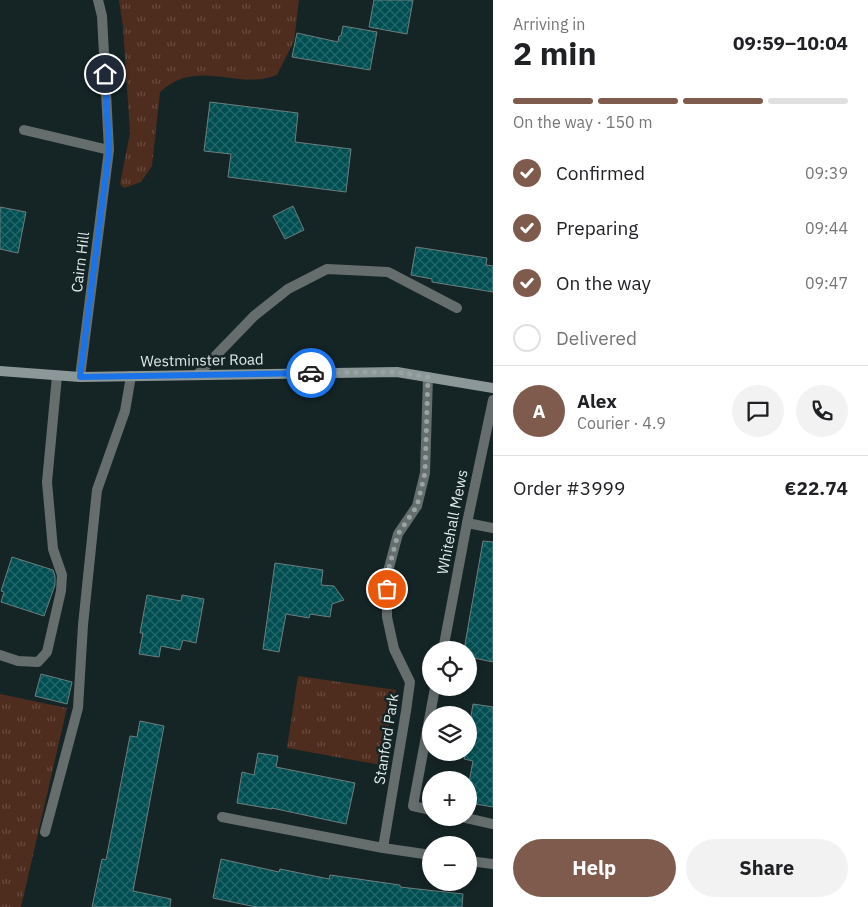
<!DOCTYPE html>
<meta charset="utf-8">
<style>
body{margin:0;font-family:"IBM Plex Sans",sans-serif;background:#f2f2f2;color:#202124;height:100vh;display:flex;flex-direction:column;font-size:19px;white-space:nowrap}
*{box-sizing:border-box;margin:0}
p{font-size:16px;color:#757577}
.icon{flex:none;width:28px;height:28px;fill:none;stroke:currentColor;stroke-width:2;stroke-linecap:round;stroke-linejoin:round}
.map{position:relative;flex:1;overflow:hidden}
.panel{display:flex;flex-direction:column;background:#fff;width:375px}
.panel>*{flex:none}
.buttons{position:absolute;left:422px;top:641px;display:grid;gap:10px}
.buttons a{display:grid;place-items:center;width:55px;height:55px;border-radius:50%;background:#fff;box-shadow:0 2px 8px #0003;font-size:25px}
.pin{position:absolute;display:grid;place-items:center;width:42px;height:42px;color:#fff;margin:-21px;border:2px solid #fff;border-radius:50%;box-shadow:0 1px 5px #0007}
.courier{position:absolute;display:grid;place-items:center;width:50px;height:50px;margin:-25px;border:4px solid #1a73e8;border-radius:50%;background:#fff;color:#222;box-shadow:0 1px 6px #0007}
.head em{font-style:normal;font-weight:700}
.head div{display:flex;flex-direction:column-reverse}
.head{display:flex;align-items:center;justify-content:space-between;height:85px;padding:0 20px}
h1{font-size:32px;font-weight:700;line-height:38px}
.bar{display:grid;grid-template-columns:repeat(4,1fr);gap:8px 5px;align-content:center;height:60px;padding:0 20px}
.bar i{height:6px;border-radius:4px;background:#e0e0e0}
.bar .selected{background:#7e5b4c}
.bar p{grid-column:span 4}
.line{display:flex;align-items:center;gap:12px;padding:0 20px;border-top:1px solid #e0e0e0}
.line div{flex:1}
.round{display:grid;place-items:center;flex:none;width:52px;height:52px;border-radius:26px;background:#f2f2f2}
ol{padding:0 20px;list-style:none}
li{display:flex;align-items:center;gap:15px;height:55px}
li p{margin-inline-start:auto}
li .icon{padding:5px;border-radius:50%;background:#7e5b4c;color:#fff;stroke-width:4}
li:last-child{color:#757577}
li i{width:28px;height:28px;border:2px solid #e0e0e0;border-radius:50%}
.primary-button{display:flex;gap:10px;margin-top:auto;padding:10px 20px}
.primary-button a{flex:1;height:58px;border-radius:30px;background:#7e5b4c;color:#fff;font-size:20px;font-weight:700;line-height:58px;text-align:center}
.primary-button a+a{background:#f2f2f2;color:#202124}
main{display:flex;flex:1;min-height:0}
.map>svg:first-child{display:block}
.grass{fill:url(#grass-tufts)}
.building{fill:url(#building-cross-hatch);stroke:#6c7e7e}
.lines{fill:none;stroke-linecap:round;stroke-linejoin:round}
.lane{stroke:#656d6d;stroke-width:10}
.street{stroke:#656d6d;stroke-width:10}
.secondary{stroke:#8c9898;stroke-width:10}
.done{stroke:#98a4a4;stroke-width:5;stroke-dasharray:0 9}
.route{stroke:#1a73e8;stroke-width:6}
.labels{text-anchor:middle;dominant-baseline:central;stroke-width:5;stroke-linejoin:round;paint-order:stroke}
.street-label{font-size:15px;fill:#dfe9e9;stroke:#152425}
</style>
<main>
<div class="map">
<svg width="493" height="907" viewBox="0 0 493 907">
<defs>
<pattern id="grass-tufts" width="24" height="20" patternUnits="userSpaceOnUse" patternTransform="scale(1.25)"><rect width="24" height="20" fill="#4f2d1e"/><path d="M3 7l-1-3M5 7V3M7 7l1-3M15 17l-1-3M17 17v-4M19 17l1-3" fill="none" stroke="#684b3f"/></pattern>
<pattern id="building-cross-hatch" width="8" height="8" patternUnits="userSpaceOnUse" patternTransform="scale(1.25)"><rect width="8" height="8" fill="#004e51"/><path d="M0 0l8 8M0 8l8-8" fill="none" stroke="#25686a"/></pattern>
</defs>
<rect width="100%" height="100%" fill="#152425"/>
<path class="grass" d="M119 0H299L294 41 277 75C237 91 198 57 160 92L152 166 141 182 124 188 120 184 130 133 123 27Z
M298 676 396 690 381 765 287 748Z
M0 694 67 708 21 907H0Z"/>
<path class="building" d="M374 0H413L407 34 369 27Z
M343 26 377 32 370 70 292 57 297 33 338 42 339 36H341Z
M210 102 298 113 295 142 351 149 346 192 228 177 231 154 204 151Z
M293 206 304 230 285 239 273 216Z
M0 207 26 212 18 253 0 249Z
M416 247 487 258 486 265 493 266V292L432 282V279L411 275Z
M483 541 493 542V662L469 657V650H464Z
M12 557 53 570 55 576V585L44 616 1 602 4 592 1 591Z
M275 563 323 570 321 585 334 586 344 600 332 604 330 617 310 614 309 618 286 614 279 652 263 649Z
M147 595 181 601 182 595 204 599 196 643 183 640 180 650 161 646 159 657 139 654 143 633H140Z
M41 674 72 682 67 704 35 696Z
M473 704 493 707V807L469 803V782L473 761 464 759 466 752H469L470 730 469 729Z
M140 721 164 726 133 891 171 899 170 907H92L102 859 106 860 130 736 137 737Z
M258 753 278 756 276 767 355 783 346 824 272 808V809L237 803 242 772 254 775Z
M221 859 279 872 280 869 329 879 330 875 400 885V887L463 894 462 907H256L213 898Z"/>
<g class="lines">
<path class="lane" d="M197 375 254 316 288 289 327 269 388 272 457 308
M467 523 493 528
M0 655 18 661 38 662 47 652 61 591 62 575 53 549 47 482 57 376"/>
<path class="street" d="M24 130 109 150
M80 377 109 150 102 16 98 0
M443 650 467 523 493 400
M431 810 413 806 435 688
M222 817 383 848 431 855
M466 818 493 824
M45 832 78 708 83 625 97 490 125 411 131 376
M383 848 406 711 410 682 394 649 387 617V575L398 534 417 506 425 473 428 377
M469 861 493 864"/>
<path class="secondary" d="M0 371 80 377 397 372 493 388"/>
</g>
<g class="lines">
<path class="done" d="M311 373 397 372 428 377 425 473 417 506 398 534 387 575V589"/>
<path class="route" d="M105 74 109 150 80 377 311 373"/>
</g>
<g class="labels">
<g class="street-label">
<text transform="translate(80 262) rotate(-83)">Cairn Hill</text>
<text transform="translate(202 360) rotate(-1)">Westminster Road</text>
<text transform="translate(452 522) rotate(-79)">Whitehall Mews</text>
<text transform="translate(386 739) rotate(-81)">Stanford Park</text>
</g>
</g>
</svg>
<div class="buttons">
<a><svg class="icon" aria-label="locate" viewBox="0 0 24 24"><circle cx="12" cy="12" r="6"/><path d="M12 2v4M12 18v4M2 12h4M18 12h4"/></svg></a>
<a><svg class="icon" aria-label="layers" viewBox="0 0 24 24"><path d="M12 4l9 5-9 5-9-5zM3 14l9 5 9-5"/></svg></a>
<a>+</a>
<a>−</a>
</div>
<div class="pin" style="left:387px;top:589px;background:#ea580c"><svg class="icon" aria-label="bag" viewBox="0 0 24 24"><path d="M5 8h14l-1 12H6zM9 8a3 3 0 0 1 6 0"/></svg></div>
<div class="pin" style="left:105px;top:74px;background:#1f2937"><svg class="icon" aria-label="home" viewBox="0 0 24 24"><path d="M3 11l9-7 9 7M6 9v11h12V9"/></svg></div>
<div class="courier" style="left:311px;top:373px"><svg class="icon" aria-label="car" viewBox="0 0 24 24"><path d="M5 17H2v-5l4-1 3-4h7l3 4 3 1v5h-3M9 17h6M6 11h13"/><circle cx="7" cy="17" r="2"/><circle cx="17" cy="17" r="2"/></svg></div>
</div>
<section class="panel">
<div class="head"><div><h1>2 min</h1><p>Arriving in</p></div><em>09:59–10:04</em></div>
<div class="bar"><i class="selected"></i><i class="selected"></i><i class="selected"></i><i></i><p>On the way · 150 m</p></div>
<ol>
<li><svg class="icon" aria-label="check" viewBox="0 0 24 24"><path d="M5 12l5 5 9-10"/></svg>Confirmed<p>09:39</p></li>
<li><svg class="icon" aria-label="check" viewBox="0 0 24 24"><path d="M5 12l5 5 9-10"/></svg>Preparing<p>09:44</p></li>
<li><svg class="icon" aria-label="check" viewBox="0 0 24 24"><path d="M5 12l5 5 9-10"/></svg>On the way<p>09:47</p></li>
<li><i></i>Delivered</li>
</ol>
<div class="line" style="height:90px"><b class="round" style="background:#7e5b4c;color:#fff">A</b><div><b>Alex</b><p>Courier · 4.9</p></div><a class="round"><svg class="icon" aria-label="chat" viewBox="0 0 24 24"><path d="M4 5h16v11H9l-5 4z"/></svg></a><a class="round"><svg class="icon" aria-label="phone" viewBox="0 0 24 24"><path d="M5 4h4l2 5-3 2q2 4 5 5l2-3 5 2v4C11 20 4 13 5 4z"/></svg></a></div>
<div class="line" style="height:65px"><div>Order #3999</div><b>€22.74</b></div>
<div class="primary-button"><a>Help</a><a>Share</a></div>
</section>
</main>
